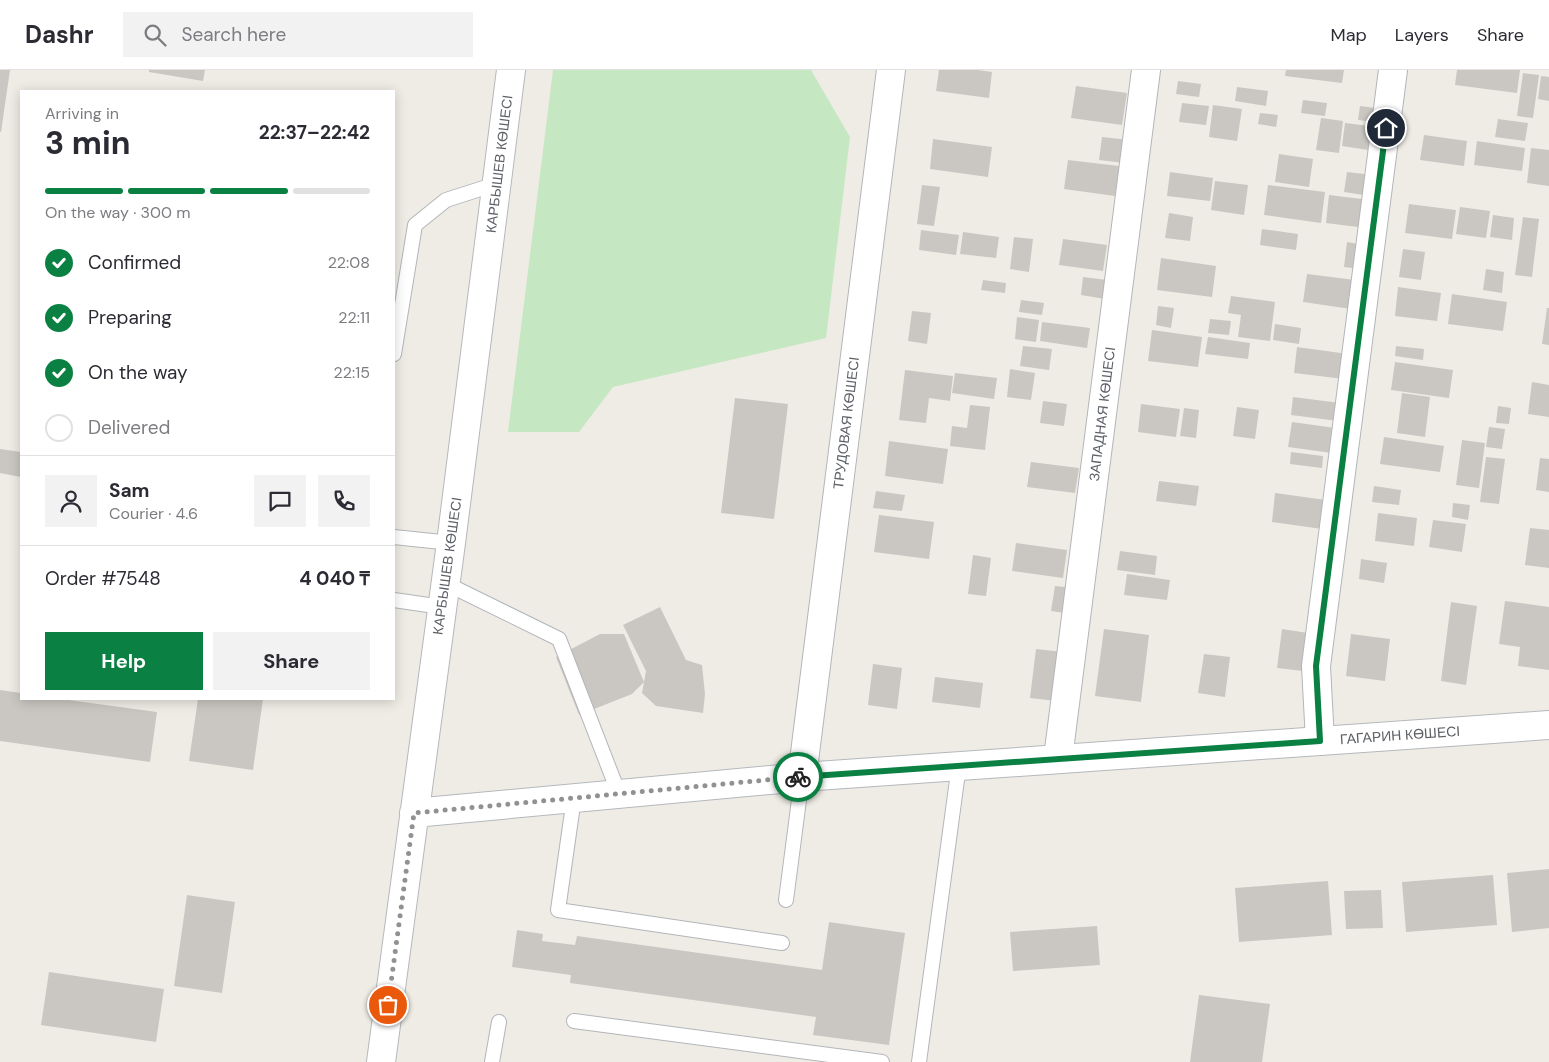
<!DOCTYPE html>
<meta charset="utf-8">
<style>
body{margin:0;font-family:"DM Sans",sans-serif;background:#f2f2f3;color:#2b2b33;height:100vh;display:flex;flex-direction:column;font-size:19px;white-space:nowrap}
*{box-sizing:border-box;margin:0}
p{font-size:16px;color:#7c7c81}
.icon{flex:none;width:28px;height:28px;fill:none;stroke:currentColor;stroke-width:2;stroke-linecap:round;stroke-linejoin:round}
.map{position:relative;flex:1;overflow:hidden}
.details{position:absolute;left:20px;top:20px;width:375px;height:610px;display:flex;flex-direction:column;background:#fff;border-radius:0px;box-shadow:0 2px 12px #0003}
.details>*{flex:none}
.pin{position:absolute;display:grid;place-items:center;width:42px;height:42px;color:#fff;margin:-21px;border:2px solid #fff;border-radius:50%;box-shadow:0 1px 5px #0007}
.courier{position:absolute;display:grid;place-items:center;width:50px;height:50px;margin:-25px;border:4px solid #0b8043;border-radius:50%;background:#fff;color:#222;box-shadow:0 1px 6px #0007}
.overview em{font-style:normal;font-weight:700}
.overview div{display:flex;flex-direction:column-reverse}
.overview{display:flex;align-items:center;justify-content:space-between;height:85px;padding:0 25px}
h1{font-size:32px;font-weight:700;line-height:38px}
.bar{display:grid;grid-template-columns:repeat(4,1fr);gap:8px 5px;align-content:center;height:60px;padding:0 25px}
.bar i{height:6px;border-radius:4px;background:#e1e1e2}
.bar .on{background:#0b8043}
.bar p{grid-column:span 4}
.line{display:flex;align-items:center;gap:12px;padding:0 25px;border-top:1px solid #e1e1e2}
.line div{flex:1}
.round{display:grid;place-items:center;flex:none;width:52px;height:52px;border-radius:0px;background:#f2f2f3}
ol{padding:0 25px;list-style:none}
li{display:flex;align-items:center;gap:15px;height:55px}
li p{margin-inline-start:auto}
li .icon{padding:5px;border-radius:50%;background:#0b8043;color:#fff;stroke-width:4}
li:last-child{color:#7c7c81}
li i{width:28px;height:28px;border:2px solid #e1e1e2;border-radius:50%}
.action{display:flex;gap:10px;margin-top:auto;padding:10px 25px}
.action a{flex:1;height:58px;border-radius:0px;background:#0b8043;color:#fff;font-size:20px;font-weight:700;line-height:58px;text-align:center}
.action a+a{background:#f2f2f3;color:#2b2b33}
header{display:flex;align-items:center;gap:30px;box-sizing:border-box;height:70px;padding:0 25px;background:#fff;border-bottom:1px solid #e1e1e2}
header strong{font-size:24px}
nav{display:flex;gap:28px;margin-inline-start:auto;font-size:18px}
.search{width:350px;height:45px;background:#f2f2f3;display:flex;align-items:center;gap:12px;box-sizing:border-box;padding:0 18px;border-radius:0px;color:#7c7c81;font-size:19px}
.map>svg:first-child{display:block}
.green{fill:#c5e7c1}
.building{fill:#cac7c2}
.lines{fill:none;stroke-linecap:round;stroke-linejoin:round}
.lane-casing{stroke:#b2b6ba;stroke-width:16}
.street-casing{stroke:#b2b6ba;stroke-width:30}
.secondary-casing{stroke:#b4b8bd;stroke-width:30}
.lane{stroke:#fff;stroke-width:14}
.street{stroke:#fff;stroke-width:28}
.secondary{stroke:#fff;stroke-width:28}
.done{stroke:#909292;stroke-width:5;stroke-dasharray:0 9}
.route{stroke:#0b8043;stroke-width:6}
.labels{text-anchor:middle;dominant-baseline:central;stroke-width:4.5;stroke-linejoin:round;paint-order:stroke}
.street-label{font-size:14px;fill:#5d6166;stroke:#fff}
</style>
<header>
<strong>Dashr</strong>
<div class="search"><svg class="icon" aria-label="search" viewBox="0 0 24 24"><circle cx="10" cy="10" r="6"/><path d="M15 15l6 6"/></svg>Search here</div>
<nav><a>Map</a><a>Layers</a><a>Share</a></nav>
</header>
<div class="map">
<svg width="1549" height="992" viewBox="0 0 1549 992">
<rect width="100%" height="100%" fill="#efece5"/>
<path class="green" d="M553 0H811L850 67 826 268 613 317 579 362H508Z"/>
<path class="building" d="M0 0H10L1 62H0Z
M149 0H205L203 11 149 2Z
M939 0H978L992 2 989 28 936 21Z
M1286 0H1344L1342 13 1285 6Z
M1457 0H1520L1517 23 1455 15Z
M1523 3 1539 5 1533 48 1517 46Z
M1541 6 1549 7V31L1538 29Z
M1178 11 1201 14 1199 27 1176 24Z
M1076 16 1127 23 1122 55 1071 48Z
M1237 17 1268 21 1266 36 1235 31Z
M1303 30 1327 33 1325 46 1301 43Z
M1182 33 1209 36 1206 55 1179 52Z
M1213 35 1242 39 1237 71 1209 67Z
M1360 36 1383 39 1381 53 1358 50Z
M1260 43 1278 45 1276 57 1258 54Z
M1321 48 1343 51 1339 83 1316 80Z
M1498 49 1528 53 1525 71 1495 67Z
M1345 53 1378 57 1375 81 1342 76Z
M1424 65 1467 71 1464 96 1420 90Z
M1102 67 1129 70 1125 93 1099 90Z
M933 69 992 77 988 107 930 99Z
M1477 71 1525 78 1522 101 1474 95Z
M1531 78 1549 80V116L1527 113Z
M1279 84 1313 89 1309 117 1275 112Z
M1068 90 1119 96 1115 126 1064 119Z
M1170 102 1213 108 1210 131 1167 126Z
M1347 102 1373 105 1370 126 1344 122Z
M1215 111 1248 115 1244 145 1211 140Z
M922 115 940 117 934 156 917 154Z
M1268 115 1325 122 1321 153 1264 145Z
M1329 125 1370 130 1366 158 1326 153Z
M1409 134 1456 140 1452 169 1405 163Z
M1460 137 1490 141 1486 168 1456 164Z
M1169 143 1193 147 1190 171 1165 168Z
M1493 145 1514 148 1512 170 1490 167Z
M1523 147 1539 149 1532 207 1515 205Z
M1262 159 1298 164 1296 180 1260 175Z
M921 160 959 165 956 185 919 180Z
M963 162 999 167 996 188 960 184Z
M1014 167 1033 169 1029 202 1010 199Z
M1063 169 1107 175 1103 201 1059 195Z
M1347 172 1364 175 1361 199 1344 197Z
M1403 179 1425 182 1421 210 1399 207Z
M1161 188 1216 196 1212 227 1157 220Z
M1486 199 1504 202 1502 223 1483 220Z
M1307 204 1355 210 1351 239 1303 232Z
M1083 207 1107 210 1105 229 1081 225Z
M983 210 1006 213 1005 223 981 220Z
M1398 217 1441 223 1437 251 1395 246Z
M1452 224 1507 232 1503 261 1448 254Z
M1231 226 1275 232 1270 271 1238 267 1241 245 1228 243Z
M1021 230 1044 233 1042 245 1019 242Z
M1158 236 1174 238 1171 258 1156 255Z
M1547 238H1549V275L1542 274Z
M912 241 931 243 927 274 908 271Z
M1017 247 1039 250 1036 272 1015 269Z
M1210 249 1231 251 1229 265 1208 263Z
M1042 252 1090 258 1087 278 1040 271Z
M1275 254 1301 258 1299 274 1273 270Z
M1152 260 1202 267 1198 297 1148 291Z
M1208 267 1250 273 1248 289 1205 284Z
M1023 276 1052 279 1049 300 1020 296Z
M1396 276 1424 279 1423 290 1395 286Z
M1297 277 1348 284 1344 309 1294 303Z
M1395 292 1453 300 1449 328 1391 320Z
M1010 299 1035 303 1031 330 1007 327Z
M905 300 953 306 950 331 929 328 926 353 899 350Z
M955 303 997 308 994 329 952 323Z
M1532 312 1549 315V347L1528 344Z
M1402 323 1430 327 1425 367 1397 363Z
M1293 327 1340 333 1338 351 1291 345Z
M735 328 788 334 774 449 721 443Z
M1043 331 1067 334 1064 356 1040 353Z
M1141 334 1180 339 1176 367 1138 362Z
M970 335 990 337 985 380 950 376 952 356 967 358Z
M1498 336 1511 338 1509 354 1496 353Z
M1237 337 1259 340 1255 369 1233 366Z
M1184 338 1199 340 1196 368 1180 366Z
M1292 352 1335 358 1332 383 1288 377Z
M1489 357 1505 359 1502 379 1486 377Z
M1384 367 1444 376 1440 402 1380 394Z
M1462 370 1485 373 1479 418 1456 415Z
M889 371 948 379 943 414 885 406Z
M0 379 21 382V407L0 403Z
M1291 382 1323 386 1322 398 1290 394Z
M1486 387 1505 389 1499 434 1480 432Z
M1540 388 1549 389V422L1536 420Z
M1031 392 1079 398 1075 423 1027 417Z
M1159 411 1199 416 1196 436 1156 431Z
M1374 416 1401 420 1399 435 1372 432Z
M876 421 905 425 902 441 873 438Z
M1275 423 1326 430 1322 459 1272 452Z
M1453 433 1470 435 1468 450 1452 447Z
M1378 443 1417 448 1414 476 1375 471Z
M879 445 934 452 929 489 874 482Z
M1433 450 1466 454 1462 482 1429 477Z
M1530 458 1549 460V498L1525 495Z
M1016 473 1067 480 1063 508 1012 501Z
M1120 481 1157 486 1155 505 1117 500Z
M973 485 991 488 986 526 968 524Z
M1361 489 1387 493 1384 513 1359 509Z
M1127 504 1170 510 1167 530 1124 525Z
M1055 516 1074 518 1071 544 1051 541Z
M1505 531 1549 537V600L1518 596 1520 577 1499 574Z
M1451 532 1477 536 1466 615 1441 611Z
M660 537 686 590 702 595 705 624 703 643 656 636 642 623 646 601 623 555Z
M1104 559 1149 565 1141 632 1095 626Z
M1282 559 1308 563 1303 601 1277 598Z
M600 564H624L644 612 632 624 579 645 556 587Z
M1351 564 1390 569 1385 611 1346 606Z
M1036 579 1063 582 1056 631 1030 628Z
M1204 584 1230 587 1225 627 1198 623Z
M873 594 902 598 897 639 868 635Z
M935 607 983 613 980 638 932 632Z
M0 620 21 623V629H61L157 642 150 692 0 671Z
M198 629H263L253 700 189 691Z
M1549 799V858L1512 862 1507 803Z
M1493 805 1497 855 1406 862 1402 812Z
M1328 811 1332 865 1239 872 1235 818Z
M1381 820 1383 858 1346 859 1344 821Z
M187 825 235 832 222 923 174 916Z
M829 852 905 863 889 975 813 965 816 947 570 913 571 905 512 897 517 860 543 864 542 871 575 875 577 866 822 900Z
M1097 856 1100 895 1013 901 1010 862Z
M49 902 164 919 156 972 41 955Z
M1199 925 1270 934 1262 992H1190Z"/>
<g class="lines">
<defs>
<path id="lane" d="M394 284 415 155 446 130 496 114
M394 467 451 473
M445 513 559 569 619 724
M394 530 442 537
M574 728 558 840 782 873
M786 830 802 707
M574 951 882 992
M492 992 499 952
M919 992 959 695"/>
<path id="street" d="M1320 671 1316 596 1393 0
M1058 688 1146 0
M802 707 891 0"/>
<path id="secondary" d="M414 743 802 707 1549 655
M381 992 451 473 511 0"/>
</defs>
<use href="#lane" class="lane-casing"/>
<use href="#street" class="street-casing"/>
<use href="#secondary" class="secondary-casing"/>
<use href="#lane" class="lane"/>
<use href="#street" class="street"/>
<use href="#secondary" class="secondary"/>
</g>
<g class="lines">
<path class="done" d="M388 935 414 743 798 707"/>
<path class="route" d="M798 707 1320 671 1316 596 1386 58"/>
</g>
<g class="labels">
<g class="street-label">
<text transform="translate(499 94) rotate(-83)">КАРБЫШЕВ КӨШЕСІ</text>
<text transform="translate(1102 344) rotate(-83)">ЗАПАДНАЯ КӨШЕСІ</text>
<text transform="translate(846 353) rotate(-83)">ТРУДОВАЯ КӨШЕСІ</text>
<text transform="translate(447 496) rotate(-82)">КАРБЫШЕВ КӨШЕСІ</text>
<text transform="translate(1400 665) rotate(-4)">ГАГАРИН КӨШЕСІ</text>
</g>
</g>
</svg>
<div class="pin" style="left:388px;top:935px;background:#ea580c"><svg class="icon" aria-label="bag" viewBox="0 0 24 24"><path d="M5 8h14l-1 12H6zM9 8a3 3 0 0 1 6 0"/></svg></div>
<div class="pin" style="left:1386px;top:58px;background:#1f2937"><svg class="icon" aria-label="home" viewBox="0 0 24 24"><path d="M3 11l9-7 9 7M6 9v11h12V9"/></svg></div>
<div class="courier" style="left:798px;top:707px"><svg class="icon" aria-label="bike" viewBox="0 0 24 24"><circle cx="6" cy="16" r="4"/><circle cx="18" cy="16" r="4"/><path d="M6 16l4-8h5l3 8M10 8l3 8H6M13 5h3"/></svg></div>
<section class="details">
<div class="overview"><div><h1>3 min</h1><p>Arriving in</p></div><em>22:37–22:42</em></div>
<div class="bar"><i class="on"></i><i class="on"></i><i class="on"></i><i></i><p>On the way · 300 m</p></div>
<ol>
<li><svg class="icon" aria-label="check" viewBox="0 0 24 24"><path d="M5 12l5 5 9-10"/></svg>Confirmed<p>22:08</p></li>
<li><svg class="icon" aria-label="check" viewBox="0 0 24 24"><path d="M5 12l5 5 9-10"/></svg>Preparing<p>22:11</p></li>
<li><svg class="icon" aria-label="check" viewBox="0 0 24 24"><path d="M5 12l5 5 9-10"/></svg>On the way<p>22:15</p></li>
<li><i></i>Delivered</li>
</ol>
<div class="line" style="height:90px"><a class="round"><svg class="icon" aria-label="person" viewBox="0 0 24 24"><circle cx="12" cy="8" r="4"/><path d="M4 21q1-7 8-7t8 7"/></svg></a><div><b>Sam</b><p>Courier · 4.6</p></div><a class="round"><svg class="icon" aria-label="chat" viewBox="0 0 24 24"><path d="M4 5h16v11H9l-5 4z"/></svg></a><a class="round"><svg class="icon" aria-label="phone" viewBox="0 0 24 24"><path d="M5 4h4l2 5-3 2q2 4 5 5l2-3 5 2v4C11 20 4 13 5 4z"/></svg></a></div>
<div class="line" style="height:65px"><div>Order #7548</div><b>4 040 ₸</b></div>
<div class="action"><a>Help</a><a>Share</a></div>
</section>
</div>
